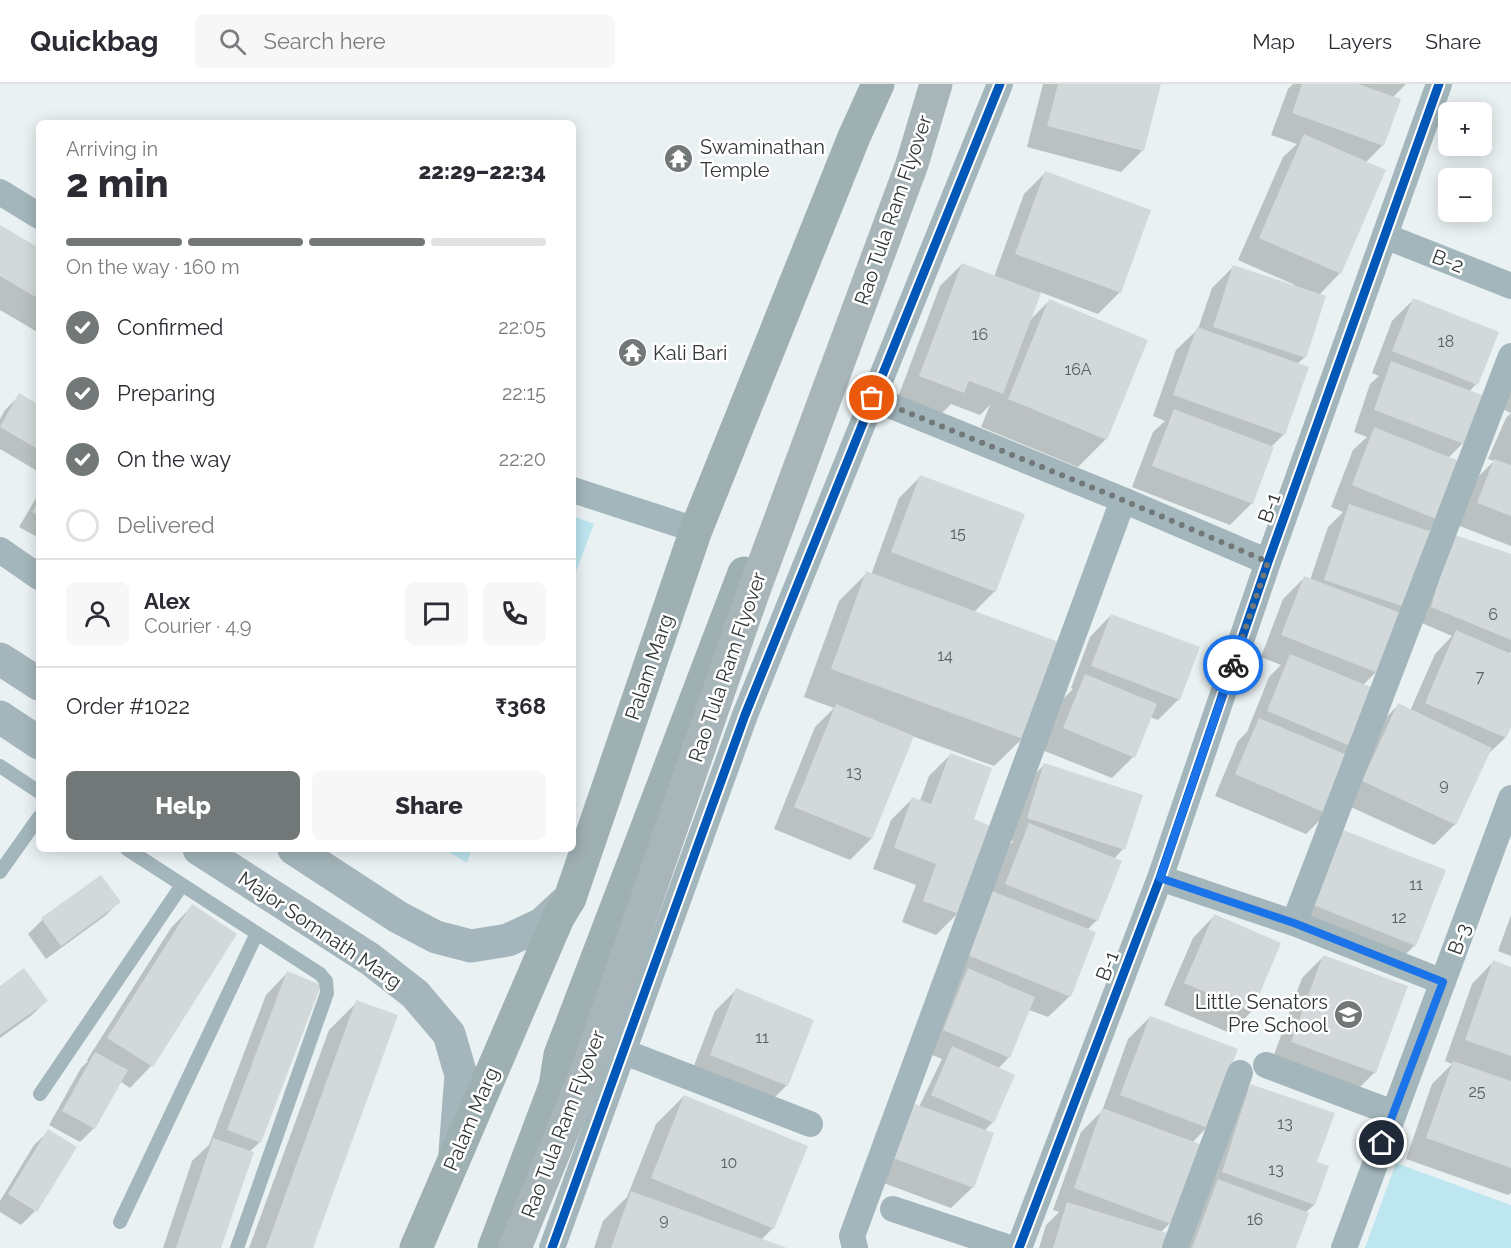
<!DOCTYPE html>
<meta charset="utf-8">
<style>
body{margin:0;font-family:Raleway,sans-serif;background:#f7f7f7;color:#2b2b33;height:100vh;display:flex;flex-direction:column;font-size:22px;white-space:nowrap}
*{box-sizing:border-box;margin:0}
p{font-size:20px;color:#7c7c81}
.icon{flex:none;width:33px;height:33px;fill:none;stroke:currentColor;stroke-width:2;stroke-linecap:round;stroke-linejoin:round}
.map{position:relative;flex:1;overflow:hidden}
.sheet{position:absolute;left:36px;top:36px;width:540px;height:732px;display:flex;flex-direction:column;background:#fff;border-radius:9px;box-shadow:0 3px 15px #0003}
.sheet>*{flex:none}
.controls{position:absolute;left:1438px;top:18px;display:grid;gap:12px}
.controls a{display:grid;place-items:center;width:54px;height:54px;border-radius:9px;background:#fff;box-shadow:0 3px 15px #0003;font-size:30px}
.pin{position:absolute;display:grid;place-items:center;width:51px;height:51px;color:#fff;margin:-26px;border:3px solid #fff;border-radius:50%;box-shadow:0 2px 6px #0007}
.courier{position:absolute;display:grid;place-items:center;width:60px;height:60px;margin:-30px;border:4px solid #1a73e8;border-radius:50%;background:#fff;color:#222;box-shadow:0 2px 8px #0007}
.overview em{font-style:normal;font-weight:800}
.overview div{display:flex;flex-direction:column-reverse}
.overview{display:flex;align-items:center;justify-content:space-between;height:102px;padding:0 30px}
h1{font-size:39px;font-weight:800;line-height:45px}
.bar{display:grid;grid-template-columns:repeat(4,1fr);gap:9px 6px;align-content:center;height:72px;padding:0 30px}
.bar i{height:8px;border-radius:4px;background:#e1e1e2}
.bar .on{background:#727778}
.bar p{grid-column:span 4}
.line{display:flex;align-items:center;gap:15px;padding:0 30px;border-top:2px solid #e1e1e2}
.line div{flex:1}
.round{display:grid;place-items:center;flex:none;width:63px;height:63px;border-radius:9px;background:#f7f7f7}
ol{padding:0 30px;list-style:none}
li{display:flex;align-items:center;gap:18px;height:66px}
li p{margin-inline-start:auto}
li .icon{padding:6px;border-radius:50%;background:#727778;color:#fff;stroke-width:4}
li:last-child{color:#7c7c81}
li i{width:33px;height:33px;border:3px solid #e1e1e2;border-radius:50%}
.action{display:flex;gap:12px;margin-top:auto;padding:12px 30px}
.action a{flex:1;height:69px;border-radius:9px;background:#727778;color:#fff;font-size:24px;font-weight:800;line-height:69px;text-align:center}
.action a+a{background:#f7f7f7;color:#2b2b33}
header{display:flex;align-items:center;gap:36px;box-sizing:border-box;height:84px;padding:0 30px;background:#fff;border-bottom:2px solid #e1e1e2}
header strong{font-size:28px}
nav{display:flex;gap:33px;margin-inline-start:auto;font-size:21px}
.search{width:420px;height:54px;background:#f7f7f7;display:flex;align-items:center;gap:15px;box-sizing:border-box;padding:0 21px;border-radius:9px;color:#7c7c81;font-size:22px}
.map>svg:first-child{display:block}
.green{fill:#bde6f1}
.shadow{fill:#0003}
.building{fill:#d3d9da}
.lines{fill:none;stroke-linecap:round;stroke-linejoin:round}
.lane{stroke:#a3b6bb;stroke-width:14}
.street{stroke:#a3b6bb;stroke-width:26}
.secondary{stroke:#a4b6bb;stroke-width:33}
.primary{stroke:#9fb0b3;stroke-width:33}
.highway{stroke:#a9b6b9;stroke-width:33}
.cycleway-casing{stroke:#fff;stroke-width:13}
.cycleway{stroke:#0057b8;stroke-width:9}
.done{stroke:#727778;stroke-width:6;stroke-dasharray:0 10.8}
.route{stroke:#1a73e8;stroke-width:8}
.labels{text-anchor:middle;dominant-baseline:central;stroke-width:5;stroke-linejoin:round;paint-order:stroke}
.number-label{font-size:16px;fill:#5a6060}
.poi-label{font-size:20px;fill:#313637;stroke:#fff;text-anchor:start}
.street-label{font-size:20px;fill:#313637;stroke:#fff}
</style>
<header>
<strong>Quickbag</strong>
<div class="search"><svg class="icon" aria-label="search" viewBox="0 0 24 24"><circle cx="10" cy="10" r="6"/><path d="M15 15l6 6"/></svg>Search here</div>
<nav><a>Map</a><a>Layers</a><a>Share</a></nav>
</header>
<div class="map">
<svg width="1511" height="1164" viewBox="0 0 1511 1164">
<rect width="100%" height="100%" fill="#eaf1f2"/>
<path class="green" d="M573 432 594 440 573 495Z
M444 765H472L467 779Z
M1396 1079 1511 1121V1164H1365Z"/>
<path class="shadow" d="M1043 0H1159L1142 67 1121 88 1027 63Z
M1293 0H1406L1392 14 1399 16 1382 62 1365 79 1340 189 1319 211 1324 213 1304 274 1297 280 1284 350 1271 363 1252 419 1230 441 1132 403 1153 348 1165 337 1153 332 1176 266 1198 245 1212 204 1234 182 1294 203 1295 201 1238 176 1283 73 1297 60 1271 51 1288 5Z
M1046 88 1120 208 1098 230 1040 208 1030 236 1049 217 1106 355 1078 383 981 343 990 321 980 331 951 320 941 330 898 313 940 202 962 180 994 193 1024 110Z
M0 143 39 166V249L0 226Z
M1414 215 1497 249 1476 300 1469 308 1463 359 1448 374 1440 436 1428 448 1434 450 1376 588 1363 601 1376 607 1327 729 1306 750 1215 712 1238 657 1247 648 1269 593 1281 581 1261 573 1283 515 1305 493 1310 496 1328 443 1343 428 1331 423 1353 366 1367 353 1354 348 1370 300 1379 292 1372 289 1392 237Z
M1511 298V329L1500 324Z
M20 311 39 323V388L0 365V335L5 326Z
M1511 329V462L1457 441 1473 398 1494 377 1488 375 1506 334Z
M920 393 995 507 974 528 1022 655 994 682 912 652 871 755 850 776 774 745 815 643 834 624 804 613 839 517 867 489 871 491 899 414Z
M39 409V454L19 443Z
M1511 472V568L1508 571 1511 572V639L1505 654 1486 672 1455 740 1434 761 1342 719 1377 643 1398 621 1410 627 1435 570 1452 552 1417 537 1431 473Z
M1111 531 1179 615 1158 636 1149 633 1133 673 1112 694 1042 666 1064 614 1073 605 1071 604 1090 553Z
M950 671 972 736 958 829 936 851 902 838 916 801 873 785 891 736 912 715 920 717 929 692Z
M1045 680 1123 765 1114 775 1097 836 1087 846 1070 912 1048 933 1029 926 1009 973 998 985 993 1038 984 1047 973 1103 951 1124 870 1094 919 1023 942 975 922 967 1008 763 1013 757 1006 755 1023 702Z
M1343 747 1415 861 1393 883 1293 843Z
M100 793 119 818 105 832 46 875 28 850 42 836Z
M192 822 235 850 151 982 130 1004 120 997 94 1044 80 1058 49 1041 81 984 88 977 87 976 171 844Z
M1511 831V872L1498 867Z
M1214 832 1251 928 1230 949 1164 921 1193 854Z
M1323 873 1406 903 1375 988 1353 1010 1271 979 1302 894Z
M1493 878 1511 884V1109L1508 1111 1406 1075 1432 1000 1452 980 1445 977 1472 900Z
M287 889 260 1058 249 1068 220 1164H163L192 1077 209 1061 266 911Z
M0 904 46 917 32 931 0 954Z
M736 906 787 1001 766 1022 690 992 715 927Z
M357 918 311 1164H249L329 946Z
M1150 933 1207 1043 1192 1059 1170 1139 1160 1149 1161 1164H1039L1046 1141 1059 1128 1053 1126 1081 1048 1102 1027 1128 955Z
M1251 1001 1315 1079 1314 1121 1305 1129 1294 1164H1179L1236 1016Z
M684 1012 773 1144 761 1156 782 1164H594L603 1137 627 1113 656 1040Z
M49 1047 35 1127 21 1141 0 1128V1117L34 1061Z"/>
<path class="building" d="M1058 0H1161L1144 67 1047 42Z
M1302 0H1358L1401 15 1384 62 1292 29Z
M1304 50 1386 86 1341 190 1259 154Z
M1045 87 1151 126 1121 209 1015 170Z
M0 141 39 164V215L0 192Z
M962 179 1041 209 1003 310 969 297 964 309 919 292Z
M1233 181 1326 212 1306 274 1213 243Z
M1413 214 1499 248 1478 301 1392 267Z
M1049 215 1148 256 1107 356 1008 315Z
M1197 243 1309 283 1285 351 1173 311Z
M1391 277 1482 311 1464 360 1374 326Z
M19 309 39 321V366L0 343Z
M1174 325 1274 363 1253 420 1152 382Z
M1374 343 1464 379 1441 437 1352 401Z
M1494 375 1511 381V432L1477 419Z
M920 391 1025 430 996 508 891 468Z
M39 416V432L32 428Z
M1349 420 1435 449 1411 525 1324 496Z
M1452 450 1511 470V556L1431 523Z
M866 487 1059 558 1023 655 831 585Z
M1304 492 1401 529 1378 589 1281 551Z
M1111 530 1200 563 1180 616 1091 582Z
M1456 546 1511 570V643L1506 654 1425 619Z
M1290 570 1378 606 1355 664 1267 627Z
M1085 590 1157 620 1135 674 1063 644Z
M1398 619 1492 664 1456 741 1362 697Z
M836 620 914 652 872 755 794 723Z
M1259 634 1352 673 1328 730 1235 690Z
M950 669 992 684 974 735 991 742 959 830 923 817 936 780 894 764 912 713 931 720Z
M1044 679 1143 711 1125 766 1027 734Z
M1029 739 1122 777 1098 837 1005 800Z
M1343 746 1446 786 1416 862 1313 821Z
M101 791 121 818 61 862 41 834Z
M987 805 1096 848 1071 913 962 869Z
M192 820 237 850 153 983 107 954Z
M1214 830 1281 859 1252 928 1184 899Z
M1323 871 1408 902 1376 989 1291 958Z
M1493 876 1511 883V972L1465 956Z
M24 884 48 917 0 951V902Z
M968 884 1035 913 1010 974 943 946Z
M287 887 321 901 261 1059 227 1046Z
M736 904 814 936 788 1002 710 971Z
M356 916 398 931 313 1164H266Z
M1150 932 1238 965 1208 1044 1120 1011Z
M952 962 1015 991 994 1039 931 1011Z
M95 968 128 986 95 1045 62 1027Z
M1453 977 1511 997V1084L1426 1054Z
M1250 1000 1335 1029 1317 1078 1329 1082 1315 1121 1222 1088Z
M684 1011 808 1062 774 1145 651 1094Z
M910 1018 994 1049 974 1104 890 1073Z
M1102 1024 1200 1060 1171 1140 1074 1104Z
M48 1045 77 1063 37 1128 8 1110Z
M213 1054 254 1068 221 1164H176Z
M1218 1095 1309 1129 1296 1164H1192Z
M631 1107 787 1164H611Z
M1067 1118 1167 1149 1163 1164H1053Z"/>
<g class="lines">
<path class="lane" d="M0 682 39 708
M127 765 320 890 326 897 327 909 237 1164
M0 788 39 733
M40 1010 182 801
M120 1138 257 849"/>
<path class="street" d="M0 108 39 132
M1385 152 1511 202
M872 314 1123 416 1268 478
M573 406 696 446
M0 466 39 493
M1160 794 1294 839 1443 898
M1294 839 1511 272
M622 967 810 1040
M1266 981 1393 1029
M893 1125 1010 1164
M552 1164 745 631 1000 0
M855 1164 852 1152 1123 416
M1019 1164 1160 794 1268 478 1439 0
M1175 1164 1240 989
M1344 1164 1511 714"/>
<path class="secondary" d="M0 575 39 600
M0 633 39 659
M199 765 370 875 415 910 449 950 461 991 455 1068
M294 765 398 833 436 853 471 862 508 856 542 840 570 814"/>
<path class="primary" d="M416 1164 558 834 570 814 696 446 854 53 878 0
M494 1164 555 1002 560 971 744 489"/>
<path class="highway" d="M515 1164 587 987 753 509 912 80 936 0"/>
<defs>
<path id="cycleway" d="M552 1164 745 631 1000 0
M1019 1164 1160 794 1268 478 1439 0"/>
</defs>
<use href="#cycleway" class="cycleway-casing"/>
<use href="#cycleway" class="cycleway"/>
</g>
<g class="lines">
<path class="done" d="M872 314 1123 416 1268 478 1233 581"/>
<path class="route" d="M1233 581 1160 794 1294 839 1443 898 1382 1059"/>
</g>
<defs>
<symbol id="temple-disc" viewBox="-11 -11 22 22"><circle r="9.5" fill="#727778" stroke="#fff"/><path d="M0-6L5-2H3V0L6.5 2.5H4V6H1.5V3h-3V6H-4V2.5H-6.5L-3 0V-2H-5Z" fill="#fff"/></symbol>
<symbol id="school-disc" viewBox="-11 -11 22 22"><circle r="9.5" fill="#727778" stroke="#fff"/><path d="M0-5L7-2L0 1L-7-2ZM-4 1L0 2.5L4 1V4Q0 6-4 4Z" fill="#fff"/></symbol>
</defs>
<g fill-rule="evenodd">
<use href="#temple-disc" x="662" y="58" width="33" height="33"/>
<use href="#temple-disc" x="616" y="252" width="33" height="33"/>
<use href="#school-disc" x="1332" y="914" width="33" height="33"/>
</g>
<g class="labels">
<g class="number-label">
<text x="980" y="250">16</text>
<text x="1446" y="257">18</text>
<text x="1078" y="285">16A</text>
<text x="958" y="449">15</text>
<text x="1493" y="530">6</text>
<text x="945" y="571">14</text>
<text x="1480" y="592">7</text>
<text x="854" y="688">13</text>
<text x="1444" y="700">9</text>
<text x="1416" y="800">11</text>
<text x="1399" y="833">12</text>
<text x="762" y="953">11</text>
<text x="1477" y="1007">25</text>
<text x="1285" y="1039">13</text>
<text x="729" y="1078">10</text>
<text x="1276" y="1085">13</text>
<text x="664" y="1135">9</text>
<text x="1255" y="1135">16</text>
</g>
<g class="poi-label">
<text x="700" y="63">Swaminathan<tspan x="700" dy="23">Temple</tspan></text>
<text x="653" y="269">Kali Bari</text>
<text x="1328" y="918" text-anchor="end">Little Senators<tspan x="1328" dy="23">Pre School</tspan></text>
</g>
<g class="street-label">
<text transform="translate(893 126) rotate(-71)">Rao Tula Ram Flyover</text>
<text transform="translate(1448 177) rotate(21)">B-2</text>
<text transform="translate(1269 424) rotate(-70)">B-1</text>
<text transform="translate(649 583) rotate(-71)">Palam Marg</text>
<text transform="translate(727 583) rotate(-71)">Rao Tula Ram Flyover</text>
<text transform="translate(320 846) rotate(34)">Major Somnath Marg</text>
<text transform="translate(1459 855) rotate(-70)">B-3</text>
<text transform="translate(1107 882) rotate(-69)">B-1</text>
<text transform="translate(471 1035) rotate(-67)">Palam Marg</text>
<text transform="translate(563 1040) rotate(-69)">Rao Tula Ram Flyover</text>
</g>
</g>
</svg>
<div class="controls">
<a>+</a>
<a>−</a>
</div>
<div class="pin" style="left:872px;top:314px;background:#ea580c"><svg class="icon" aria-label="bag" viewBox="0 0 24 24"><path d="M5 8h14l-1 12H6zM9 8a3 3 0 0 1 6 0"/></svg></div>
<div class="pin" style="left:1382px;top:1059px;background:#1f2937"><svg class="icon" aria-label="home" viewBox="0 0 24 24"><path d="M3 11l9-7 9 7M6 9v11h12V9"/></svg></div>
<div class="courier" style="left:1233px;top:581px"><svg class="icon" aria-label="bike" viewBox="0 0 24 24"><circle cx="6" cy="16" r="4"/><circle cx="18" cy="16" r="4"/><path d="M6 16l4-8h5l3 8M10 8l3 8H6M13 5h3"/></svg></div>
<section class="sheet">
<div class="overview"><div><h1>2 min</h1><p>Arriving in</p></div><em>22:29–22:34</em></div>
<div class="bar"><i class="on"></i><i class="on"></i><i class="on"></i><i></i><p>On the way · 160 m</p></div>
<ol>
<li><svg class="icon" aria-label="check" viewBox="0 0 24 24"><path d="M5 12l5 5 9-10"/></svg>Confirmed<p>22:05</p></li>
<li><svg class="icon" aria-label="check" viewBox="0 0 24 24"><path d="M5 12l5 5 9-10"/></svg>Preparing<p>22:15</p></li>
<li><svg class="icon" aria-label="check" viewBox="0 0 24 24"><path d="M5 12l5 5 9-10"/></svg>On the way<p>22:20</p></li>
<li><i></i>Delivered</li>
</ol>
<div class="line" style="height:108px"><a class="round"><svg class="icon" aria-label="person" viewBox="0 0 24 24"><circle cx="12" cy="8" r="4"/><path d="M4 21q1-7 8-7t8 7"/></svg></a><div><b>Alex</b><p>Courier · 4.9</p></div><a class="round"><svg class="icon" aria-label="chat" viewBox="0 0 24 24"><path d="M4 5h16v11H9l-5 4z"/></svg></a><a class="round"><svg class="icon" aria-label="phone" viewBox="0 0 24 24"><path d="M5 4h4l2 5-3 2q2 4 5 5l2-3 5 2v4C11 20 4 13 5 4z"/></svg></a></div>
<div class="line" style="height:78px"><div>Order #1022</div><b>₹368</b></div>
<div class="action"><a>Help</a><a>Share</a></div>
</section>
</div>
